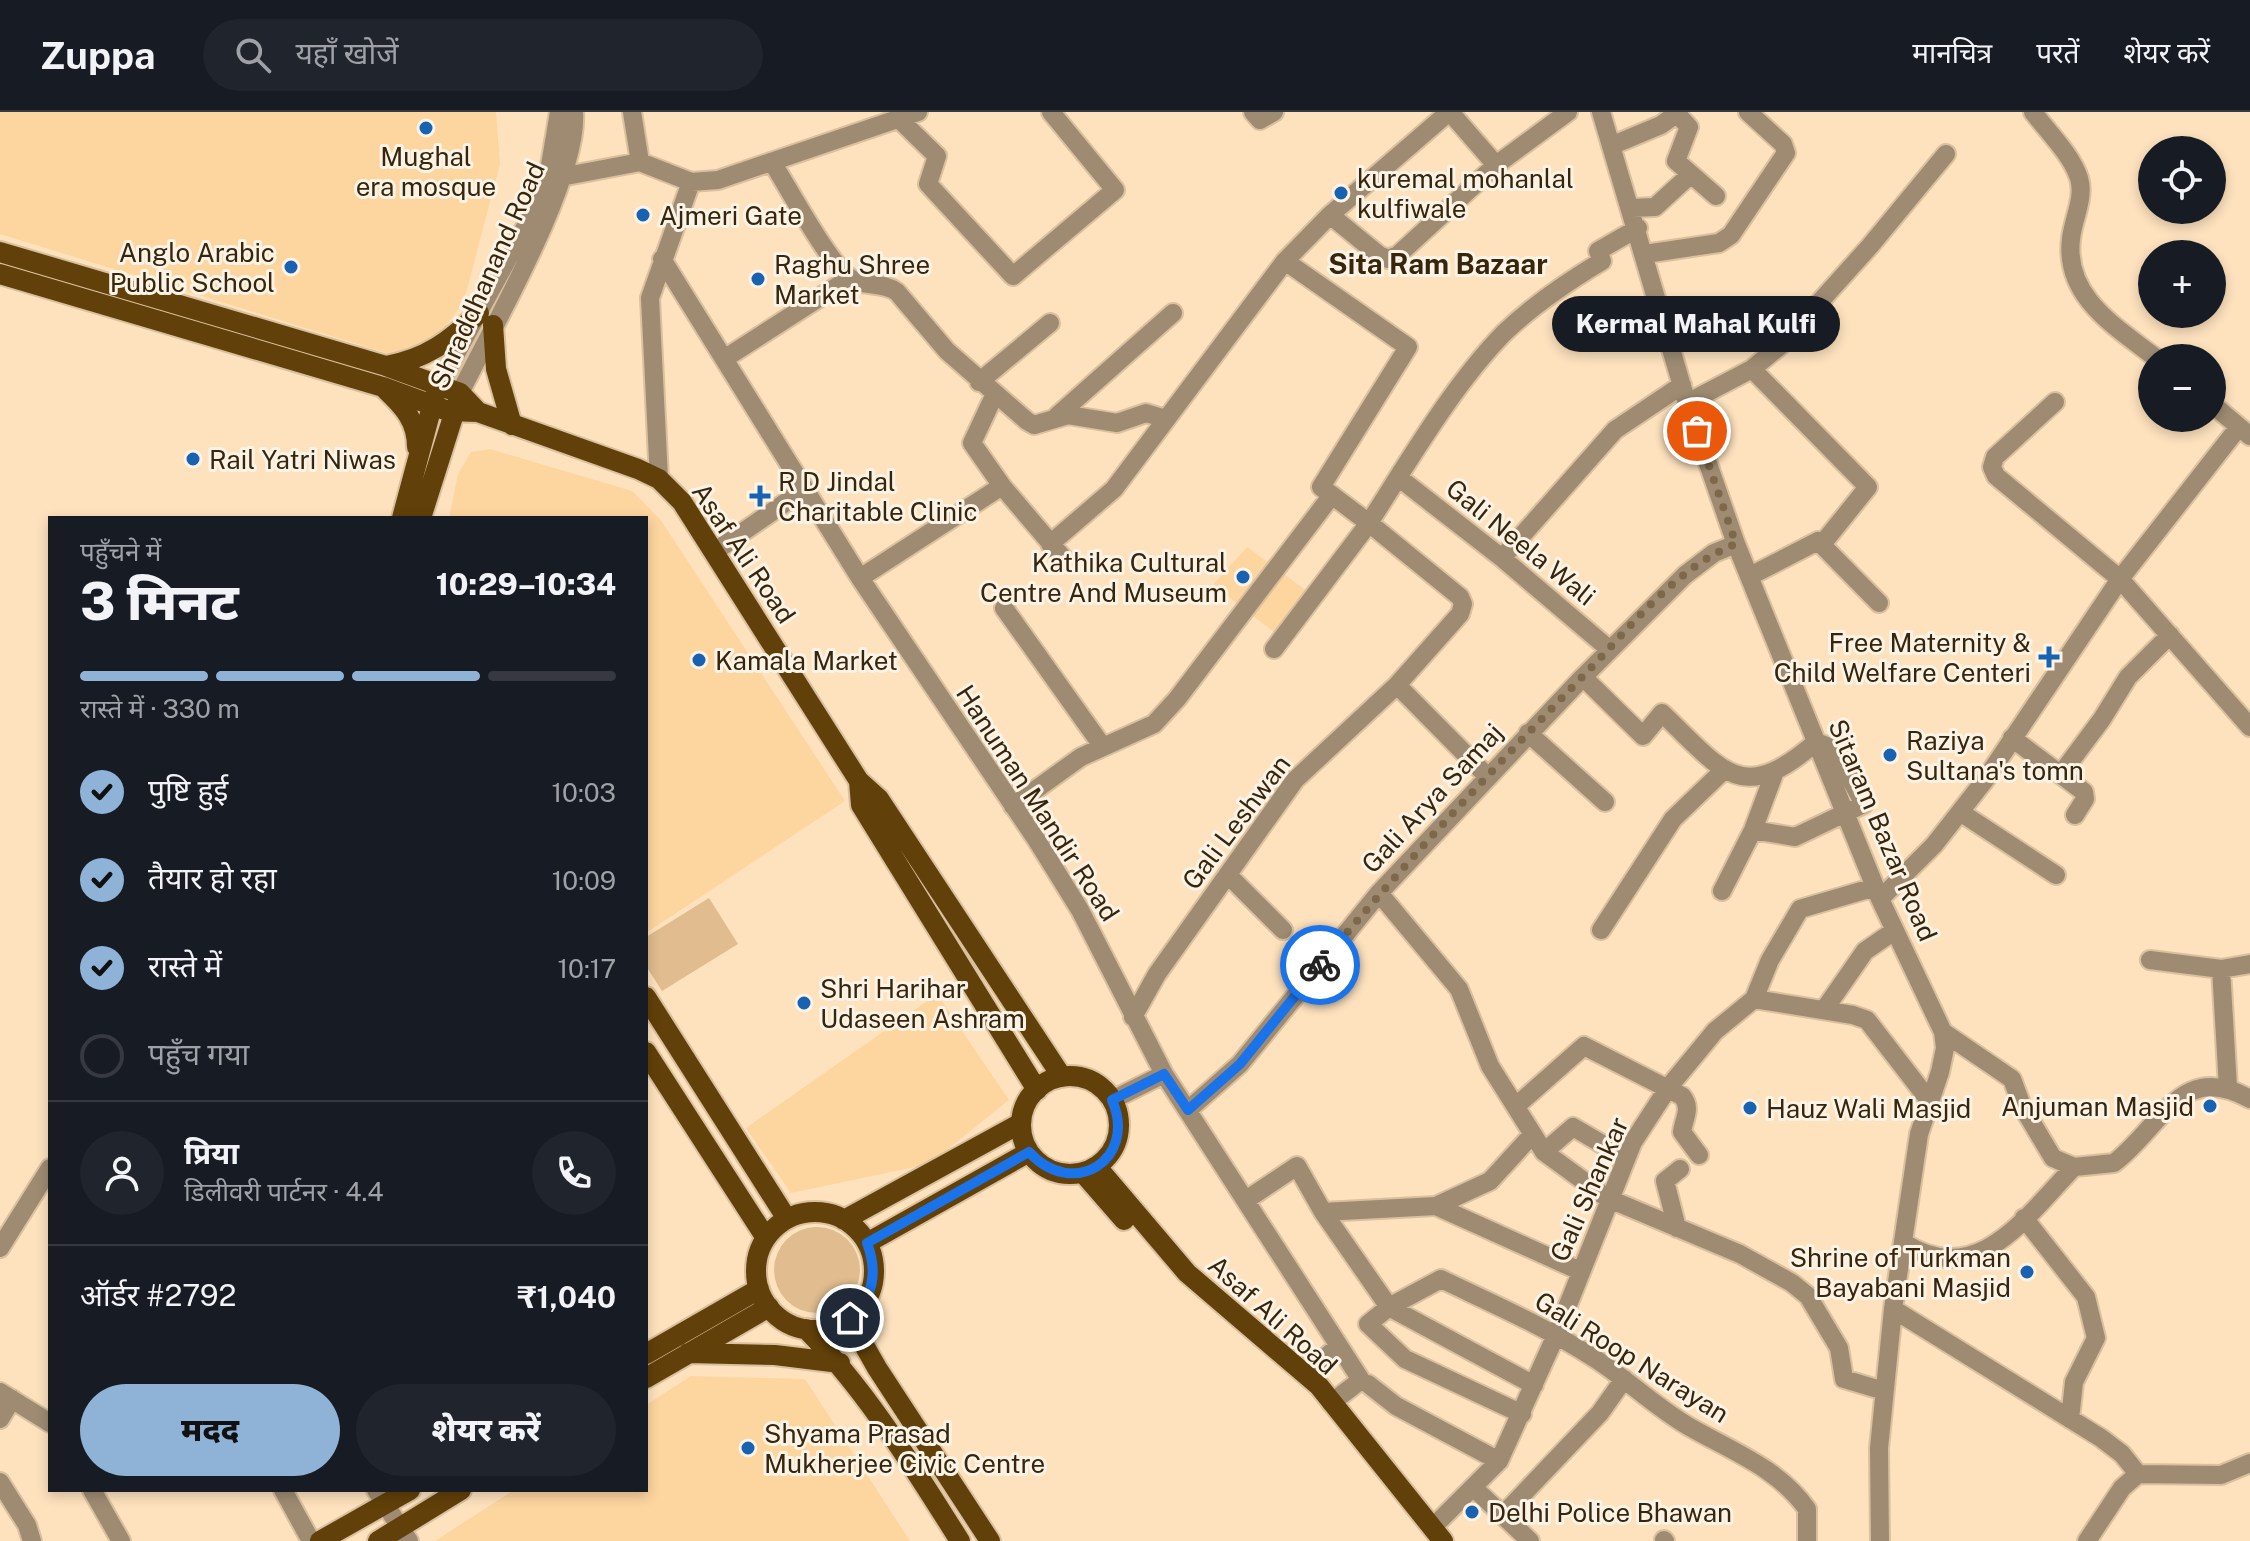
<!DOCTYPE html>
<html lang="hi">
<meta charset="utf-8">
<style>
body{margin:0;font-family:"Public Sans","Noto Sans Devanagari",sans-serif;background:#20242c;color:#f1f3f6;height:100vh;display:flex;flex-direction:column;font-size:30px;white-space:nowrap}
*{box-sizing:border-box;margin:0}
p{font-size:26px;color:#9ea1a6}
.icon{flex:none;width:44px;height:44px;fill:none;stroke:currentColor;stroke-width:2;stroke-linecap:round;stroke-linejoin:round}
.map{position:relative;flex:1;overflow:hidden}
.panel{position:absolute;left:48px;top:404px;width:600px;height:976px;display:flex;flex-direction:column;background:#171b24;border-radius:0px;box-shadow:0 4px 12px #0003}
.panel>*{flex:none}
.controls{position:absolute;left:2138px;top:24px;display:grid;gap:16px}
.controls a{display:grid;place-items:center;width:88px;height:88px;border-radius:50%;background:#171b24;box-shadow:0 4px 12px #0003;font-size:40px}
.pin{position:absolute;display:grid;place-items:center;width:68px;height:68px;color:#fff;margin:-34px;border:4px solid #fff;border-radius:50%;box-shadow:0 2px 8px #0007}
.courier{position:absolute;display:grid;place-items:center;width:80px;height:80px;margin:-40px;border:6px solid #1a73e8;border-radius:50%;background:#fff;color:#222;box-shadow:0 2px 10px #0007}
.bubble{position:absolute;height:56px;border-radius:28px;background:#171b24;box-shadow:0 4px 12px #0003;font-size:26px;font-weight:800;line-height:56px;text-align:center}
.headline em{font-style:normal;font-weight:800}
.headline div{display:flex;flex-direction:column-reverse}
.headline{display:flex;align-items:center;justify-content:space-between;height:136px;padding:0 32px}
h1{font-size:52px;font-weight:800;line-height:60px}
.bar{display:grid;grid-template-columns:repeat(4,1fr);gap:12px 8px;align-content:center;height:96px;padding:0 32px}
.bar i{height:10px;border-radius:6px;background:#363941}
.bar .current{background:#8fb2d7}
.bar p{grid-column:span 4}
.line{display:flex;align-items:center;gap:20px;padding:0 32px;border-top:2px solid #363941}
.line div{flex:1}
.round{display:grid;place-items:center;flex:none;width:84px;height:84px;border-radius:42px;background:#20242c}
ol{padding:0 32px;list-style:none}
li{display:flex;align-items:center;gap:24px;height:88px}
li p{margin-inline-start:auto}
li .icon{padding:8px;border-radius:50%;background:#8fb2d7;color:#111;stroke-width:4}
li:last-child{color:#9ea1a6}
li i{width:44px;height:44px;border:4px solid #363941;border-radius:50%}
.button{display:flex;gap:16px;margin-top:auto;padding:16px 32px}
.button a{flex:1;height:92px;border-radius:48px;background:#8fb2d7;color:#111;font-size:32px;font-weight:800;line-height:92px;text-align:center}
.button a+a{background:#20242c;color:#f1f3f6}
header{display:flex;align-items:center;gap:48px;box-sizing:border-box;height:112px;padding:0 40px;background:#171b24;border-bottom:2px solid #363941}
header strong{font-size:38px}
nav{display:flex;gap:44px;margin-inline-start:auto;font-size:28px}
.search{width:560px;height:72px;background:#20242c;display:flex;align-items:center;gap:20px;box-sizing:border-box;padding:0 28px;border-radius:44px;color:#9ea1a6;font-size:30px}
.map>svg:first-child{display:block}
.built{fill:#fdd59f}
.green{fill:#e0bc8e}
.lines{fill:none;stroke-linecap:round;stroke-linejoin:round}
.minor-casing{stroke:#dac09e;stroke-width:22}
.major-casing{stroke:#dac09e;stroke-width:24}
.minor{stroke:#9e8b72;stroke-width:18}
.major{stroke:#614009;stroke-width:20}
.done{stroke:#7d684a;stroke-width:8;stroke-dasharray:0 14.4}
.route{stroke:#1a73e8;stroke-width:10}
.poi-dot{fill:#1862b1;stroke:#fcf3e7;stroke-width:3}
.labels{text-anchor:middle;dominant-baseline:central;stroke-width:6;stroke-linejoin:round;paint-order:stroke}
.poi-label{font-size:26px;fill:#37260c;stroke:#fcf3e7;text-anchor:start}
.street-label{font-size:26px;fill:#37260c;stroke:#fcf3e7}
.neighbourhood-label{font-size:28px;font-weight:bold;fill:#37260c;stroke:#fcf3e7}
</style>
<header>
<strong>Zuppa</strong>
<div class="search"><svg class="icon" aria-label="search" viewBox="0 0 24 24"><circle cx="10" cy="10" r="6"/><path d="M15 15l6 6"/></svg>यहाँ खोजें</div>
<nav><a>मानचित्र</a><a>परतें</a><a>शेयर करें</a></nav>
</header>
<div class="map">
<svg width="2250" height="1429" viewBox="0 0 2250 1429">
<rect width="100%" height="100%" fill="#fee2be"/>
<path class="built" d="M0 0H496L500 52 464 189 439 224 396 244 0 122Z
M490 337 632 379 660 407 845 689 646 821V406H449L458 362 471 340Z
M1247 435 1273 454 1243 497 1214 472Z
M1280 459 1312 483 1279 524 1248 500Z
M937 882 1009 988 929 1052 791 1081 746 1016Z
M691 1264 805 1267 910 1429H435L514 1378H646V1293Z"/>
<path class="green" d="M709 786 738 832 662 879 646 854V825Z
M774 1158a43 43 0 1 1 86 0a43 43 0 1 1-86 0Z"/>
<g class="lines">
<defs>
<path id="minor" d="M632 0 640 50
M1253 0 1260 8 1274 0
M1450 0 1496 53
M1601 0 1687 291 1736 432 1880 787 1943 920 1945 936 1940 960 1919 1022 1893 1197 1879 1336 1880 1429
M2033 0C2048 20 2071 42 2079 66 2085 86 2073 107 2071 127 2064 185 2116 215 2156 246
M1677 2 1689 15 1676 49 1716 84
M899 7 937 44 928 72 1013 164 1115 78 1051 0
M1613 33 1661 13 1679 0
M772 50C788 75 829 152 850 166 865 176 882 169 897 180L947 239 1027 309 1034 313 1068 303 1117 311 1146 301 1166 307
M549 64 561 65 640 50 691 70 718 68 918 0
M1632 96 1655 95 1690 63
M1330 103 1379 143 1388 147 1398 143 1496 53 1568 0
M1645 142 1719 131 1731 123 1786 41 1783 32 1748 0
M662 147 860 466 1036 727 1080 798 1164 962 1361 1268 1331 1291
M1285 149 1408 235 1321 375 1369 411C1409 349 1453 273 1504 221 1534 192 1567 170 1602 149L1598 139 1638 116
M724 247 850 166
M1752 257 1868 375 1823 431
M979 270 1050 211
M439 273 546 77 559 0
M460 281C492 216 579 67 574 0
M994 284 972 331 1002 374
M2055 290 1995 345 1992 355 1996 364 2120 467 2250 615
M1687 291 1752 257 1781 233 1870 134 1946 42
M2212 292 2250 324
M1057 304 1173 201
M1398 365 1502 446 1609 537
M659 367 650 186 691 70
M1050 432 1114 377 1285 149 1330 103 1449 0
M714 440 805 377
M1502 446 1615 318 1682 273
M1750 464 1818 429 1879 491
M860 466 1002 374 1064 447
M1004 496 1103 635
M1583 565 1643 624 1662 601C1723 659 1741 695 1816 630L1834 637 1864 692 1795 725 1753 718
M1397 573 1488 665
M1528 621 1605 690
M2012 626 2084 680 2085 687 2075 703
M2061 662 2102 607 2128 565 2170 523
M1013 694 1081 645 1154 612 1177 587 1332 383
M1960 700 2056 763
M1228 763 1283 818
M1722 779 1753 718 1774 662
M1379 781 1459 877 1490 954 1544 1040 1607 1086 1740 1142 1792 1171 1808 1184 1839 1236 1844 1267 1884 1279
M1880 787 1934 733 1985 668 2120 467 2238 316
M1601 818 1673 707 1725 657
M2150 848 2221 857
M1754 887 1770 848 1800 797 1875 775
M1824 898 1865 839 1894 819
M1133 905 1157 862 1295 668 1397 573 1460 502 1463 492 1460 485 1369 411 1274 537
M1943 920 2012 967 2022 994 2053 1046 2074 1055 2114 1051C2163 1013 2181 948 2250 987
M2228 975 2221 857 2250 852
M1112 988 1164 962
M1516 994 1584 934 1682 984C1692 996 1684 1006 1682 1020L1699 1043
M1188 998 1240 952 1379 781 1583 565 1685 463 1714 441 1736 432
M1544 1040 1573 1015 1626 1046
M1246 1088 1297 1054 1323 1100 1436 1094 1490 1069 1532 1023
M1436 1094 1580 1159
M1323 1100 1389 1195 1534 1273
M2024 1106 2086 1185 2096 1226 2074 1270 2070 1307
M1677 1116 1665 1069 1680 1057
M1904 1131C1979 1178 2026 1104 2074 1055
M0 1136 50 1056
M1893 1197 2101 1326 2122 1342 2138 1362
M1306 1261 1339 1234
M1368 1272 1396 1294 1499 1349
M0 1280 50 1311
M1522 1302 1405 1247 1368 1212 1389 1195 1441 1167C1493 1192 1546 1215 1594 1246 1627 1267 1654 1294 1688 1314 1731 1339 1777 1355 1807 1397V1429
M0 1307 12 1287
M0 1370 27 1413 32 1429
M1475 1377 1530 1429
M92 1378 121 1429
M283 1378 311 1429
M376 1378 409 1429
M1503 1403 1600 1301 1624 1267
M1432 1416 1499 1349 1556 1223 1633 1030 1668 976 1715 919 1754 887 1853 903 1867 908 1928 987
M1664 1428 1665 1429
M2087 1429 2122 1376 2138 1362 2221 1363 2250 1351"/>
<path id="major" d="M0 140 386 254 460 281 478 300
M0 162 383 275 448 299 478 300 638 357 659 367 682 390 859 669 879 687 1062 965
M493 213 496 257 512 313
M386 254C426 247 450 229 479 201
M386 278C404 295 417 309 417 335
M402 406 435 283
M421 406 458 289
M859 669 861 693 1037 978
M646 885 787 1107
M646 940 766 1126
M1021 1013a49 49 0 1 1 98 0a49 49 0 1 1-98 0Z
M1097 1055 1187 1161 1319 1274 1443 1429
M1083 1061 1124 1108
M756 1159a59 59 0 1 1 118 0a59 59 0 1 1-118 0Z
M844 1108 1021 1011
M867 1131 1029 1040
M857 1200 864 1233 877 1256 990 1429
M806 1217C868 1280 913 1355 960 1429
M688 1241 775 1243 840 1251
M646 1242 759 1177
M646 1266 769 1195
M320 1429 410 1378
M378 1429 461 1378"/>
</defs>
<use href="#minor" class="minor-casing"/>
<use href="#major" class="major-casing"/>
<use href="#minor" class="minor"/>
<use href="#major" class="major"/>
</g>
<g class="lines">
<path class="done" d="M1320 853C1404 751 1494 656 1586 561 1630 516 1676 455 1736 432L1697 319"/>
<path class="route" d="M850 1206C874 1185 878 1160 867 1131L1029 1040C1073 1088 1138 1048 1112 988L1164 962 1188 998 1240 952 1320 853"/>
</g>
<g class="poi-dot">
<circle cx="426" cy="16" r="8"/>
<circle cx="1341" cy="81" r="8"/>
<circle cx="643" cy="103" r="8"/>
<circle cx="291" cy="155" r="8"/>
<circle cx="758" cy="167" r="8"/>
<circle cx="193" cy="347" r="8"/>
<path d="M756 372h8v8h8v8h-8v8h-8v-8h-8v-8h8z"/>
<circle cx="1243" cy="465" r="8"/>
<path d="M2045 533h8v8h8v8h-8v8h-8v-8h-8v-8h8z"/>
<circle cx="699" cy="548" r="8"/>
<circle cx="1890" cy="643" r="8"/>
<circle cx="804" cy="891" r="8"/>
<circle cx="2210" cy="994" r="8"/>
<circle cx="1750" cy="996" r="8"/>
<circle cx="2027" cy="1160" r="8"/>
<circle cx="748" cy="1336" r="8"/>
<circle cx="1472" cy="1400" r="8"/>
</g>
<g class="labels">
<g class="poi-label">
<text x="426" y="44" text-anchor="middle">Mughal<tspan x="426" dy="30">era mosque</tspan></text>
<text x="1357" y="66">kuremal mohanlal<tspan x="1357" dy="30">kulfiwale</tspan></text>
<text x="659" y="103">Ajmeri Gate</text>
<text x="275" y="140" text-anchor="end">Anglo Arabic<tspan x="275" dy="30">Public School</tspan></text>
<text x="774" y="152">Raghu Shree<tspan x="774" dy="30">Market</tspan></text>
<text x="209" y="347">Rail Yatri Niwas</text>
<text x="778" y="369">R D Jindal<tspan x="778" dy="30">Charitable Clinic</tspan></text>
<text x="1227" y="450" text-anchor="end">Kathika Cultural<tspan x="1227" dy="30">Centre And Museum</tspan></text>
<text x="2031" y="530" text-anchor="end">Free Maternity &amp;<tspan x="2031" dy="30">Child Welfare Centeri</tspan></text>
<text x="715" y="548">Kamala Market</text>
<text x="1906" y="628">Raziya<tspan x="1906" dy="30">Sultana's tomn</tspan></text>
<text x="820" y="876">Shri Harihar<tspan x="820" dy="30">Udaseen Ashram</tspan></text>
<text x="2194" y="994" text-anchor="end">Anjuman Masjid</text>
<text x="1766" y="996">Hauz Wali Masjid</text>
<text x="2011" y="1145" text-anchor="end">Shrine of Turkman<tspan x="2011" dy="30">Bayabani Masjid</tspan></text>
<text x="764" y="1321">Shyama Prasad<tspan x="764" dy="30">Mukherjee Civic Centre</tspan></text>
<text x="1488" y="1400">Delhi Police Bhawan</text>
</g>
<g class="street-label">
<text transform="translate(487 163) rotate(-66)">Shraddhanand Road</text>
<text transform="translate(1521 430) rotate(39)">Gali Neela Wali</text>
<text transform="translate(744 441) rotate(56)">Asaf Ali Road</text>
<text transform="translate(1432 686) rotate(-47)">Gali Arya Samaj</text>
<text transform="translate(1038 691) rotate(57)">Hanuman Mandir Road</text>
<text transform="translate(1236 710) rotate(-53)">Gali Leshwan</text>
<text transform="translate(1883 718) rotate(67)">Sitaram Bazar Road</text>
<text transform="translate(1589 1077) rotate(-66)">Gali Shankar</text>
<text transform="translate(1273 1203) rotate(42)">Asaf Ali Road</text>
<text transform="translate(1632 1245) rotate(32)">Gali Roop Narayan</text>
</g>
<g class="neighbourhood-label">
<text x="1438" y="151">Sita Ram Bazaar</text>
</g>
</g>
</svg>
<div class="controls">
<a><svg class="icon" aria-label="locate" viewBox="0 0 24 24"><circle cx="12" cy="12" r="6"/><path d="M12 2v4M12 18v4M2 12h4M18 12h4"/></svg></a>
<a>+</a>
<a>−</a>
</div>
<div class="pin" style="left:1697px;top:319px;background:#ea580c"><svg class="icon" aria-label="bag" viewBox="0 0 24 24"><path d="M5 8h14l-1 12H6zM9 8a3 3 0 0 1 6 0"/></svg></div>
<div class="pin" style="left:850px;top:1206px;background:#1f2937"><svg class="icon" aria-label="home" viewBox="0 0 24 24"><path d="M3 11l9-7 9 7M6 9v11h12V9"/></svg></div>
<div class="courier" style="left:1320px;top:853px"><svg class="icon" aria-label="bike" viewBox="0 0 24 24"><circle cx="6" cy="16" r="4"/><circle cx="18" cy="16" r="4"/><path d="M6 16l4-8h5l3 8M10 8l3 8H6M13 5h3"/></svg></div>
<div class="bubble" style="left:1552px;top:184px;width:288px">Kermal Mahal Kulfi</div>
<section class="panel">
<div class="headline"><div><h1>3 मिनट</h1><p>पहुँचने में</p></div><em>10:29–10:34</em></div>
<div class="bar"><i class="current"></i><i class="current"></i><i class="current"></i><i></i><p>रास्ते में · 330 m</p></div>
<ol>
<li><svg class="icon" aria-label="check" viewBox="0 0 24 24"><path d="M5 12l5 5 9-10"/></svg>पुष्टि हुई<p>10:03</p></li>
<li><svg class="icon" aria-label="check" viewBox="0 0 24 24"><path d="M5 12l5 5 9-10"/></svg>तैयार हो रहा<p>10:09</p></li>
<li><svg class="icon" aria-label="check" viewBox="0 0 24 24"><path d="M5 12l5 5 9-10"/></svg>रास्ते में<p>10:17</p></li>
<li><i></i>पहुँच गया</li>
</ol>
<div class="line" style="height:144px"><a class="round"><svg class="icon" aria-label="person" viewBox="0 0 24 24"><circle cx="12" cy="8" r="4"/><path d="M4 21q1-7 8-7t8 7"/></svg></a><div><b>प्रिया</b><p>डिलीवरी पार्टनर · 4.4</p></div><a class="round"><svg class="icon" aria-label="phone" viewBox="0 0 24 24"><path d="M5 4h4l2 5-3 2q2 4 5 5l2-3 5 2v4C11 20 4 13 5 4z"/></svg></a></div>
<div class="line" style="height:104px"><div>ऑर्डर #2792</div><b>₹1,040</b></div>
<div class="button"><a>मदद</a><a>शेयर करें</a></div>
</section>
</div>
